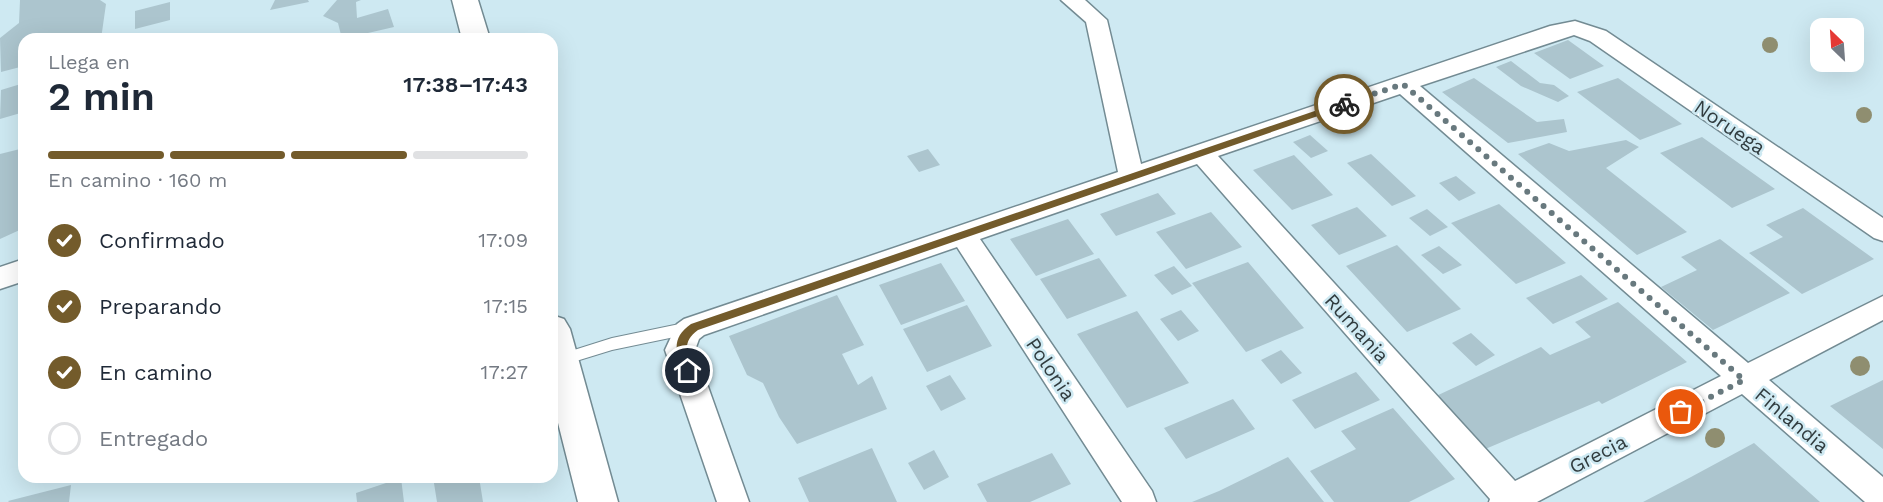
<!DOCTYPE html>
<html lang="es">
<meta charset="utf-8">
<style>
body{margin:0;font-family:"Work Sans",sans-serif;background:#f6f6f7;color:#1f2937;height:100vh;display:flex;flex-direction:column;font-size:22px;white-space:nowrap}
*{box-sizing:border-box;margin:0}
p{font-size:20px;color:#747a83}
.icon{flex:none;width:33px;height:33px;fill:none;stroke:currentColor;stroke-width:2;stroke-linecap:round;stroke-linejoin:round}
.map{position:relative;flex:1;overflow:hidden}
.drawer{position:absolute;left:18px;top:33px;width:540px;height:450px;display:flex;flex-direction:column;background:#fff;border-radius:18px;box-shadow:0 6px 24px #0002}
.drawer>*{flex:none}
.needle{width:39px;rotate:335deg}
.fabs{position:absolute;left:1810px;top:18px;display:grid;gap:12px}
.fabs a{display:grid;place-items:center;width:54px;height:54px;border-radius:12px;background:#fff;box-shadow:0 6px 24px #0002;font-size:30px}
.pin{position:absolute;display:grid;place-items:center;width:51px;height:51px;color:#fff;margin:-26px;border:3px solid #fff;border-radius:50%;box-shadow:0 2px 6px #0007}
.courier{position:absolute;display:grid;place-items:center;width:60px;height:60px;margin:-30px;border:4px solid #735b2b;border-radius:50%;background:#fff;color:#222;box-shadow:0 2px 8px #0007}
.overview em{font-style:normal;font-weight:600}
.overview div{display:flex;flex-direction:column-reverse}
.overview{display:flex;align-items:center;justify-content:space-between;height:102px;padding:0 30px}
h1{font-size:39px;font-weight:600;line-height:45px}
.bar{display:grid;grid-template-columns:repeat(4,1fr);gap:9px 6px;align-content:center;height:72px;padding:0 30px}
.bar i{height:8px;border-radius:4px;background:#e0e1e3}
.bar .on{background:#735b2b}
.bar p{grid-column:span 4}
ol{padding:0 30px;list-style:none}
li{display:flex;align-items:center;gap:18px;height:66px}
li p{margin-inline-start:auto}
li .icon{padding:6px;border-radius:50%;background:#735b2b;color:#fff;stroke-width:4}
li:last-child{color:#747a83}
li i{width:33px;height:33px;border:3px solid #e0e1e3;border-radius:50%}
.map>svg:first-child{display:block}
.building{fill:#acc5ce}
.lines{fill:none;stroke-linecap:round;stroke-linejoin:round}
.service-casing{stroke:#738b93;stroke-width:2}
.minor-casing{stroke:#738b93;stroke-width:3}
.tertiary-casing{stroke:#738b93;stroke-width:3}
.service{fill:#fff;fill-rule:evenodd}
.minor{fill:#fff;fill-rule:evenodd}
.tertiary{fill:#fff;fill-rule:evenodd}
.tree{fill:#8f8e70}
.route{fill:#735b2b}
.done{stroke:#68797e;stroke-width:6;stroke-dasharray:0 10.8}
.labels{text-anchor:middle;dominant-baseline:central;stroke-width:5;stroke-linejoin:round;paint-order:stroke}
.street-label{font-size:20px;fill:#313c3f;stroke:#cee9f2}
</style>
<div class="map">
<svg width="1883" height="502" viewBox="0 0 1883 502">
<rect width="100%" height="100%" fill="#cee9f2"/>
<path class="building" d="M20 0H100L106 4 101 39H24V66L1 72 0 38 19 23Z
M275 0H308L309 2 270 10Z
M337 0H361L356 2 357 18 388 9 394 27 342 39 338 23 323 16Z
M170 2V20L135 29V11Z
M1568 40 1604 66 1570 79 1534 53Z
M1511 61 1540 83 1554 85 1569 96 1558 102 1521 86 1496 67Z
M1474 78 1537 122 1564 119 1567 132 1508 143 1442 92Z
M1618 78 1682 124 1640 140 1577 92Z
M24 83V112L0 119 1 90Z
M1310 135 1328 151 1311 158 1293 142Z
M1702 137 1775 189 1732 208 1660 153Z
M1626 140 1639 147 1606 168 1687 232 1637 255 1518 154 1549 143 1569 151Z
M24 148V228L0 239V154Z
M928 149 940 165 919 172 907 156Z
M1371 154 1416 196 1392 206 1347 163Z
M1294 155 1333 195 1292 210 1253 170Z
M1456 176 1476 193 1459 201 1439 183Z
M1158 193 1176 214 1116 236 1100 214Z
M1499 204 1566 263 1516 284 1451 223Z
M1357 207 1387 236 1339 255 1311 225Z
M1803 208 1874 259 1802 294 1749 253 1783 237 1766 225Z
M1427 209 1448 227 1430 236 1409 218Z
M1211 212 1242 247 1186 269 1156 232Z
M1068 219 1094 254 1036 276 1010 239Z
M1720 239 1790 293 1713 330 1661 287 1697 270 1681 257Z
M1397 245 1461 309 1407 332 1346 266Z
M1439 246 1462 265 1443 274 1421 255Z
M1099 258 1127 296 1067 319 1040 279Z
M1248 262 1304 328 1246 352 1192 283Z
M941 263 965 301 901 325 879 285Z
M1174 266 1192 286 1172 295 1154 275Z
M1581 275 1608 299 1553 324 1526 298Z
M837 295 864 345 842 354 858 385 872 376 887 409 797 444 779 417 763 383 747 375 729 336Z
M1618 302 1687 362 1602 404 1599 401 1483 450 1434 397 1541 347 1550 355 1591 337 1575 322Z
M967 305 992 346 927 372 903 329Z
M1181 310 1199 331 1178 341 1160 319Z
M1137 311 1189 383 1127 408 1077 334Z
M1471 333 1495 355 1476 366 1452 343Z
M1281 350 1302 373 1281 384 1261 360Z
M1356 372 1380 400 1315 429 1292 400Z
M950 375 966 399 941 411 926 386Z
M1883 380V449L1830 406Z
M1233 399 1255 429 1186 459 1164 428Z
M1393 408 1455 479 1409 502H1334L1310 471 1356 449 1341 431Z
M1754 443 1820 502H1643L1691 477Z
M872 448 897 502H809L798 478Z
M934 450 949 477 924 490 908 463Z
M1052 453 1071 484 1030 502H987L977 484Z
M1288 457 1324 502H1192L1219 491Z
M433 477H479L483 502H437Z
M401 478 404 502H357L356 493Z
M71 485 69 502H9L8 501Z"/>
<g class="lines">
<defs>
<path id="service" d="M689 322 694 324 696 328 694 332 689 334 612 350 560 366 555 364 553 360 555 356 612 338Z"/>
<path id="minor" d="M1061 0H1085L1107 20 1141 164 1550 26 1575 21 1606 31 1883 218V241L1874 238 1590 41 1574 35 1420 86 1748 363 1883 296V320L1769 380 1883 477V502H1865L1742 394 1537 502H1489L1490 499 1197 164 980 239 1152 491 1156 502H1122L957 247 704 335 699 339 695 350 749 502H717L665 350 677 324 684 319 1118 172 1086 22ZM1400 94 1721 376 1515 481 1218 156Z
M24 259V281L0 289V267Z"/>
<path id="tertiary" d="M452 0H478L490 39H462Z
M552 315 564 319 570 329 618 502H578L552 399Z"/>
</defs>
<use href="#service" class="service-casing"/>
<use href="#minor" class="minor-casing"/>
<use href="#tertiary" class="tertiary-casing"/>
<use href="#service" class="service"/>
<use href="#minor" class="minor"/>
<use href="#tertiary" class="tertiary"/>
</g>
<g class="tree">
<circle cx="1770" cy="45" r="8"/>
<circle cx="1864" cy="115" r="8"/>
<circle cx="1860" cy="366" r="10"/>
<circle cx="1715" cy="438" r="10"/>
</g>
<path class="route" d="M1344 101 1348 104 1347 106 698 330C681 342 687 355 693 371L688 376C682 373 682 370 680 364 674 347 675 335 691 324Z"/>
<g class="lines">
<path class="done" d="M1344 104 1403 84 1744 380 1681 412"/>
</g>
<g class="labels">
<g class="street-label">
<text transform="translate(1730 127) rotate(34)">Noruega</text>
<text transform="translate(1357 328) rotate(48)">Rumania</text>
<text transform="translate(1051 369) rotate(56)">Polonia</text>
<text transform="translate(1792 420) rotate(40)">Finlandia</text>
<text transform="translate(1598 454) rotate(-27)">Grecia</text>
</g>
</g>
</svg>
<div class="fabs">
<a><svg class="needle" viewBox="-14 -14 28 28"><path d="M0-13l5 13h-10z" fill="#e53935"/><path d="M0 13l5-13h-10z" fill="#747a83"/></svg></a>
</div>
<div class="pin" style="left:1681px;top:412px;background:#ea580c"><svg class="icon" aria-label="bag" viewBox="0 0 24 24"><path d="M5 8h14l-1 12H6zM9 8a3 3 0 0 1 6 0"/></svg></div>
<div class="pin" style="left:688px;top:371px;background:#1f2937"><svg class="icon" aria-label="home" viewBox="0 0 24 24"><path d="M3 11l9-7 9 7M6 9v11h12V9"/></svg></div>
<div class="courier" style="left:1344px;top:104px"><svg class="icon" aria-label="bike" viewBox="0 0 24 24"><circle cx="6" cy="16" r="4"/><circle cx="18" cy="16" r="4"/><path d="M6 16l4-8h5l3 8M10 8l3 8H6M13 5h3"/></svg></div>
<section class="drawer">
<div class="overview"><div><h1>2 min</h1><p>Llega en</p></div><em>17:38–17:43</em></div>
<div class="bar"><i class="on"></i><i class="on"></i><i class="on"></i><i></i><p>En camino · 160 m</p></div>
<ol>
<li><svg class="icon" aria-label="check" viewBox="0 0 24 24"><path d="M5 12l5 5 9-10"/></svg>Confirmado<p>17:09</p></li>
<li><svg class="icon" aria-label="check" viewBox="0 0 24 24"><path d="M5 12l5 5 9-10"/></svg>Preparando<p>17:15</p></li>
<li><svg class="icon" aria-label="check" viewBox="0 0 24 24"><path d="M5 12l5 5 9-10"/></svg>En camino<p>17:27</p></li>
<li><i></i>Entregado</li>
</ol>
</section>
</div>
